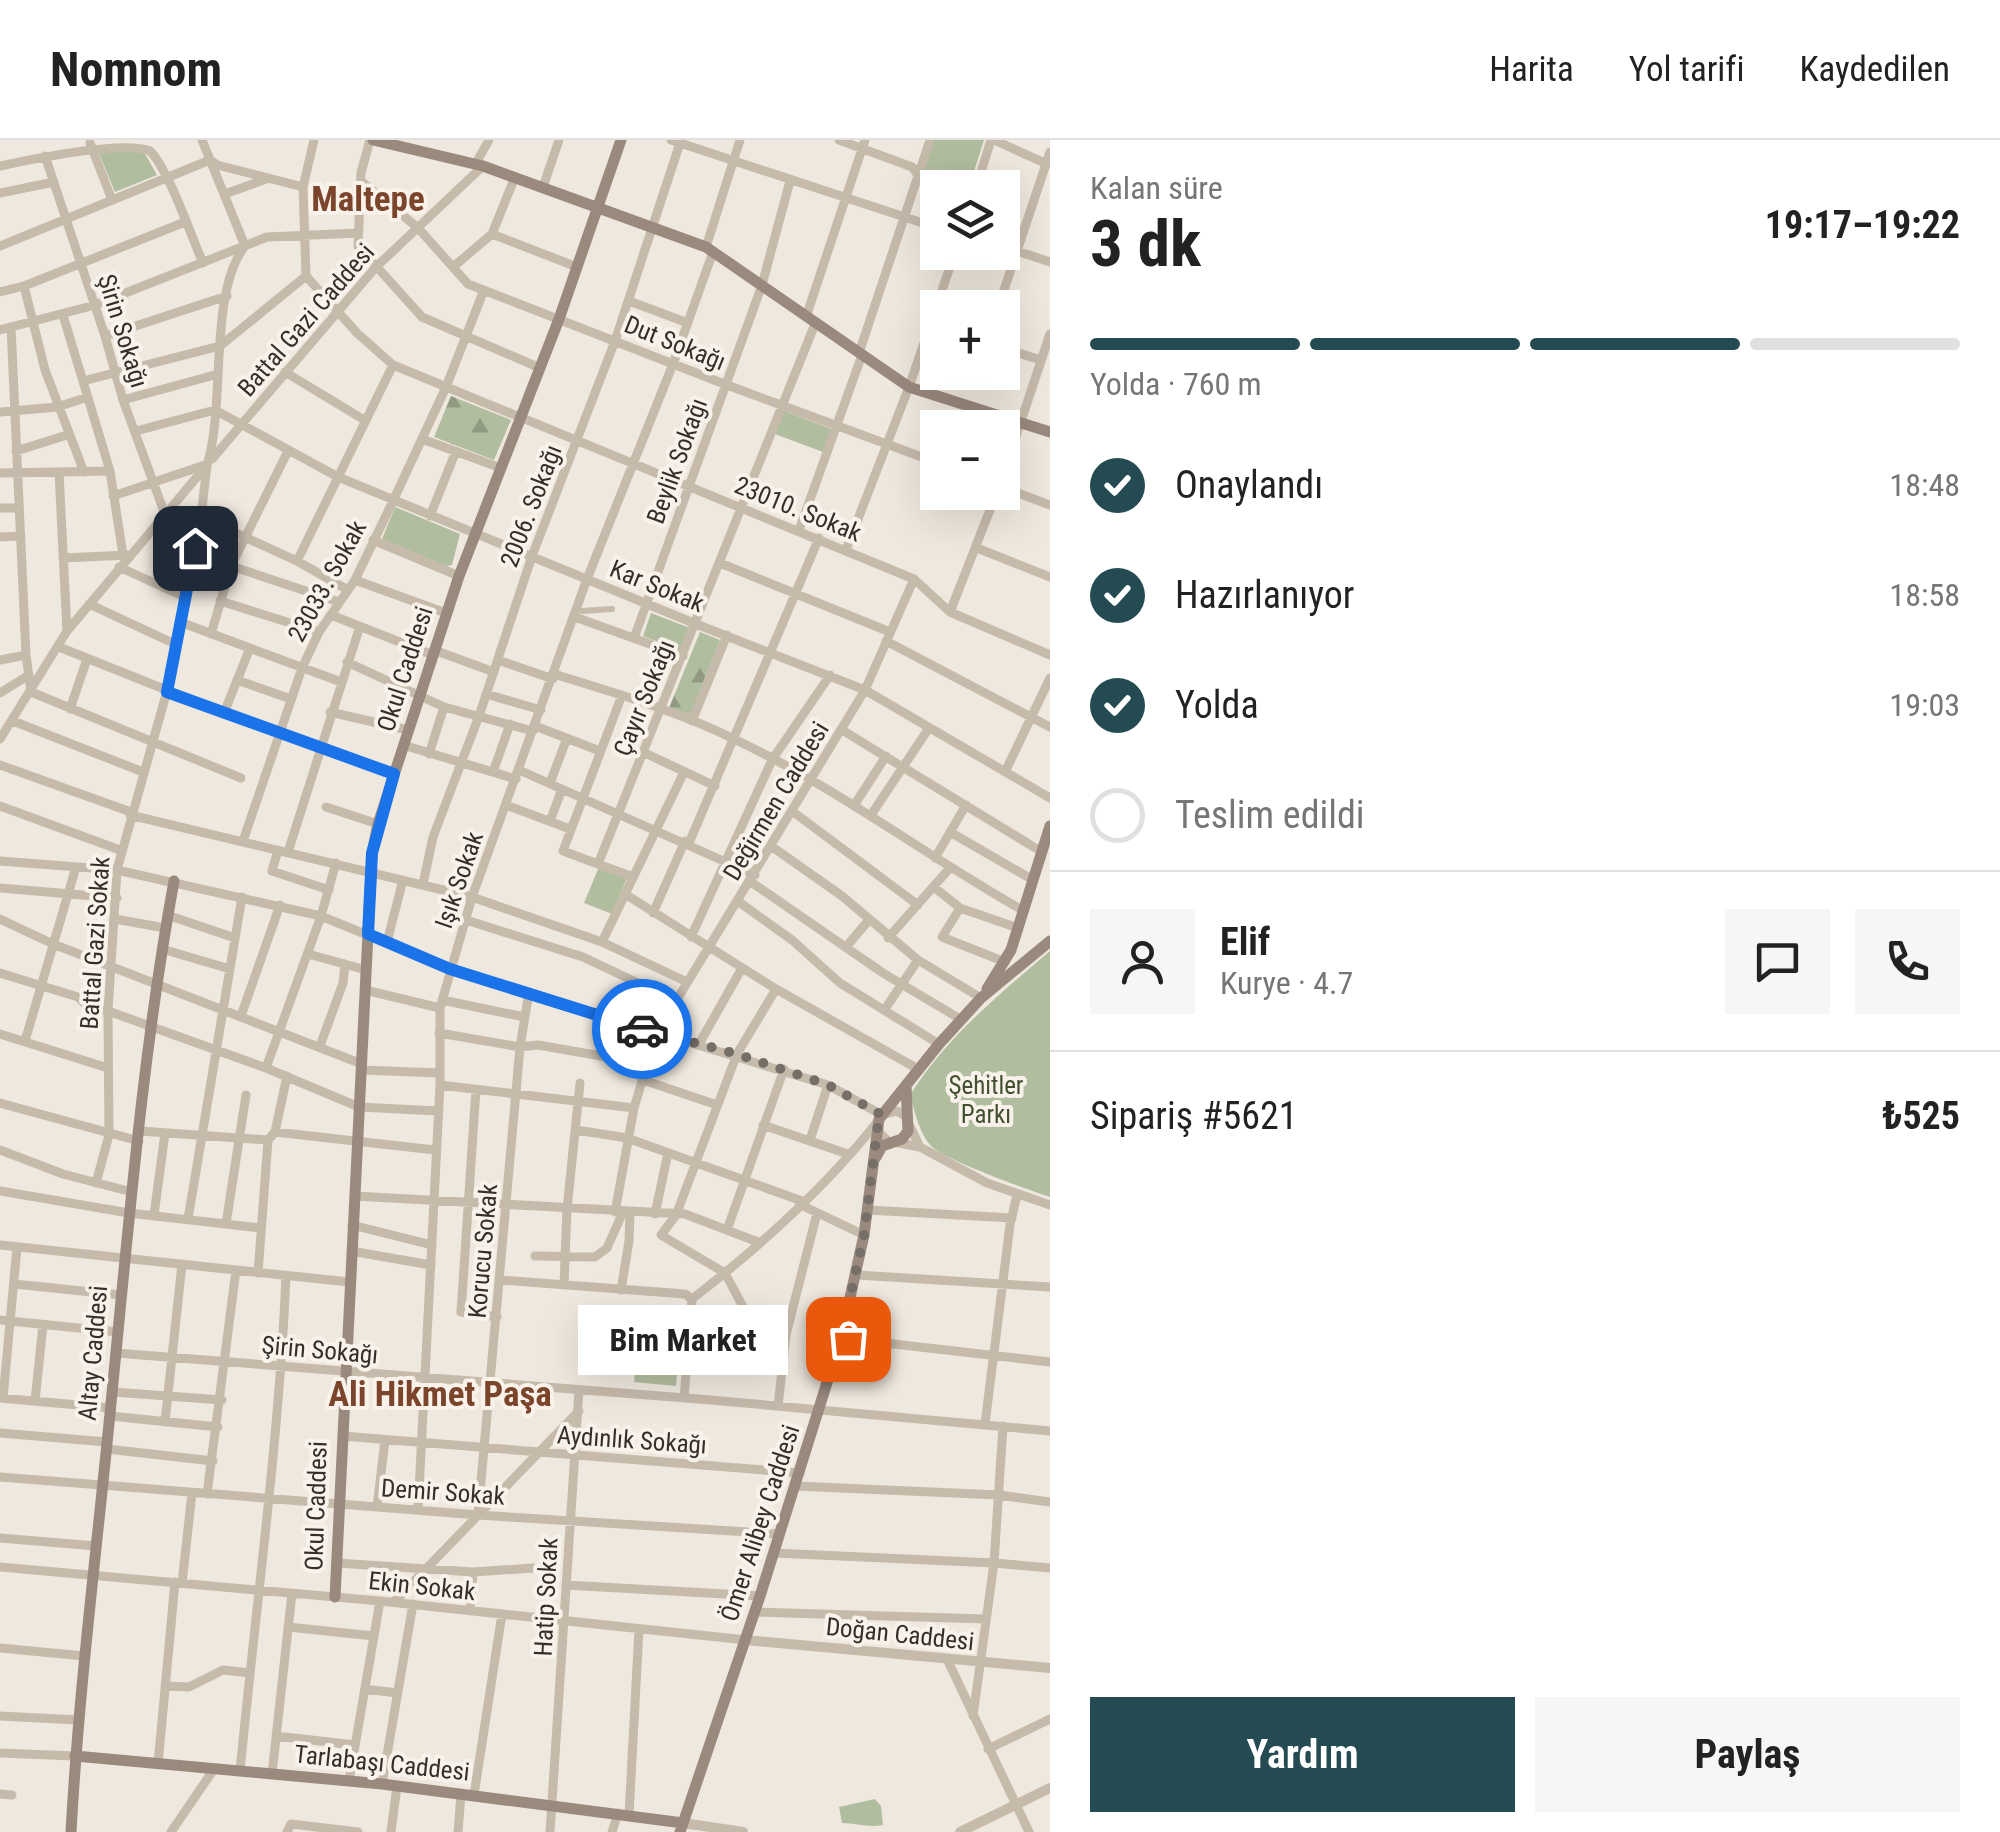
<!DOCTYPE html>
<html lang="tr">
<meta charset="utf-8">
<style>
body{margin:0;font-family:"Roboto Condensed",sans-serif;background:#f6f6f6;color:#222;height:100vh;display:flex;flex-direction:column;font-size:38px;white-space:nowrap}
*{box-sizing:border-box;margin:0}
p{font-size:32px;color:#767676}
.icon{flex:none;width:55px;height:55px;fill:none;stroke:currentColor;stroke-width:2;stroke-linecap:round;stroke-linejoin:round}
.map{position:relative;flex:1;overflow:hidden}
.side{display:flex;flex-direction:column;background:#fff;width:950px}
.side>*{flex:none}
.fabs{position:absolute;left:920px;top:30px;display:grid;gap:20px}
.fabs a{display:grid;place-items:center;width:100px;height:100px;border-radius:0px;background:#fff;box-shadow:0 10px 40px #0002;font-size:50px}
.pin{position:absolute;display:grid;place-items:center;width:85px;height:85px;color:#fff;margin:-42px;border-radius:20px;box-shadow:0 5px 15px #0006}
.courier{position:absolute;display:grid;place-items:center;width:100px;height:100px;margin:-50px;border:8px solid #1a73e8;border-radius:50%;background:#fff;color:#222;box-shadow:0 2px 12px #0007}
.bubble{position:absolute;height:70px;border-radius:0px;background:#fff;box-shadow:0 10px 40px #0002;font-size:32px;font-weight:700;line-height:70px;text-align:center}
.headline em{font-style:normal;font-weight:700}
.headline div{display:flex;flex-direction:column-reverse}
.headline{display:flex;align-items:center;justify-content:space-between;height:170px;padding:0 40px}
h1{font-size:65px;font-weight:700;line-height:75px}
.bar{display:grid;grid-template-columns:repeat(4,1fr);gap:15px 10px;align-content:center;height:120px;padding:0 40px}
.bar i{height:12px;border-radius:8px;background:#e0e0e0}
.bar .active{background:#244b52}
.bar p{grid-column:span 4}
.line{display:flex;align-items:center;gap:25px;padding:0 40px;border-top:2px solid #e0e0e0}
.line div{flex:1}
.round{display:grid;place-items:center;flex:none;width:105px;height:105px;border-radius:0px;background:#f6f6f6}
ol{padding:0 40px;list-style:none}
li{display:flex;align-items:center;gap:30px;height:110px}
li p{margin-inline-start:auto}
li .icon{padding:10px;border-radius:50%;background:#244b52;color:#fff;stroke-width:4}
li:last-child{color:#767676}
li i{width:55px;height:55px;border:5px solid #e0e0e0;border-radius:50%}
.button{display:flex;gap:20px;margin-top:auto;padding:20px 40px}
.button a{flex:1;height:115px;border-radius:0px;background:#244b52;color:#fff;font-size:40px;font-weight:700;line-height:115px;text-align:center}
.button a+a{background:#f6f6f6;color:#222}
header{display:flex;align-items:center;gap:60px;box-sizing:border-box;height:140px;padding:0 50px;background:#fff;border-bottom:2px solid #e0e0e0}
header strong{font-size:48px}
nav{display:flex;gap:55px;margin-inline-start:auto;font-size:35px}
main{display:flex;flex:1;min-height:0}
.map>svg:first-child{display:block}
.green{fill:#b1bd9f}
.forest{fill:url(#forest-firs)}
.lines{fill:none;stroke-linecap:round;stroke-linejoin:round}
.pedestrian{stroke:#c6baab;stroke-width:6}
.minor{stroke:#c6baab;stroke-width:9}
.tertiary{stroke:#c6baab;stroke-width:10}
.secondary{stroke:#9a897d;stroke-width:11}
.done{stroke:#766f68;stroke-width:10;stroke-dasharray:0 18}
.route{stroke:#1a73e8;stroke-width:12}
.labels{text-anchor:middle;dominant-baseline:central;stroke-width:8;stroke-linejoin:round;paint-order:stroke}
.street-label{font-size:25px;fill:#352e29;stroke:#f8f2ea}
.park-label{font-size:25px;fill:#425030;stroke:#f8f2ea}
.district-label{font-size:35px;font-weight:bold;fill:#7b452c;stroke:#f8f2ea}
</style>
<header>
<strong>Nomnom</strong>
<nav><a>Harita</a><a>Yol tarifi</a><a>Kaydedilen</a></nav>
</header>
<main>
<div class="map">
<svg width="1050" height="1692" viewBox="0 0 1050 1692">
<defs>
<pattern id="forest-firs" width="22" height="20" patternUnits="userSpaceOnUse" patternTransform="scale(2.5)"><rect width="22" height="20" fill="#b1bd9f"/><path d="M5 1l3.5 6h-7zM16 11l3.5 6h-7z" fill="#919a82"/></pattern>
</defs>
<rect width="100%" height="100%" fill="#efe8de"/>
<path class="green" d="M934 0H984L969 47H938L924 28Z
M98 11 144 12 157 35 115 52Z
M784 271 832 289 823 312 775 294Z
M395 367 460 394 452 425 446 426 382 399Z
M651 473 690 488 682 511 643 496Z
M599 727 627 738 612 774 584 763Z
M1050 811V1057C1028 1050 946 1020 932 1007 919 994 915 972 910 955 946 898 998 855 1050 811Z
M662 1194H675L672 1221 678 1222 676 1246 634 1242 636 1219 661 1220Z
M875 1659 881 1666 883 1685C868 1688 857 1683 842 1683L839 1667Z"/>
<path class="forest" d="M451 256 511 280 494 320 434 297Z
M700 492 720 500 690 576 669 568Z"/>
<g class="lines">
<path class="pedestrian" d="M582 471 612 469"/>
<path class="minor" d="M314 0 303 47 306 136 357 193 393 225 914 439 950 472 1050 515
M370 0 361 33 358 106 422 177 540 228
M671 0 938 88
M839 0 912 27 938 61
M994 0 1047 24
M90 3 112 60
M45 16 105 196 123 260 166 377
M476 23 489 0
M0 26C33 19 123 0 150 11 169 30 191 96 203 123
M515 37 492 94 577 127
M361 41 418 88 468 144 727 245 938 323
M543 47 559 0
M976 48 991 0
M0 53 54 42
M225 54 269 38
M0 106 210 20 217 25 303 47
M1002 106 1050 122
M706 107 740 0
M453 127 492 94
M24 146 45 230 84 332
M0 152 24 146 185 82
M629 161 688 183
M998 168 1050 12
M63 175 110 331 123 415
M806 177 865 0
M11 187 26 515 31 552 241 638
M0 190 95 165 267 97 358 93
M105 196 227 156
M1002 208 1041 220
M859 213 930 0
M285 232 366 281
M83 241 220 206 306 136
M123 260 218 234
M0 272 57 267 88 257
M136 291 215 270 338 337 696 484 865 550 1050 658
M422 299 501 328
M16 311 67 295
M212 319 375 128 483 26
M59 332 67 491
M0 333 110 331
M1002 338 1050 194
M1002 347 1050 365
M113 356 205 325
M0 368H19
M430 376 456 311
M201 377 297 421 348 450
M799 390 862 215
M0 397 21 396
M373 400 459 436
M195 408 225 417 231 426 339 462
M977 408 1050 437
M846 410 909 247 955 112
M63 418 128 415
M297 421 393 225
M720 423 890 492
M119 427 185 457
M355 440 446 473
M220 461 319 492
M89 464 175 504
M950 472 997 352
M331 475 433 515
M575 477 683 516
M180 482 341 542
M211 494 231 426 288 311
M634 498 762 145 790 41
M886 501 1050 587
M59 507 224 573 394 634
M434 510 494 532
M0 520 26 515
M498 520 553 539
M347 522 444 567 533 591
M554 534C615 553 677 571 734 599 836 647 926 716 1024 771
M237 540 291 559
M0 553 29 535
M486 554 541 570
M622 555 563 711 633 737
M70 569 87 519
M330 572 408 590
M224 573 250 508
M13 581 143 632
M692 581 727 495
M535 586 600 611
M842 590 1042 712
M0 599 67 491 207 325C226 266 208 153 245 106L202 0
M403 605 516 639
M645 613 715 646
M429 614 444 567
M0 625 131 672
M519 630 755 735
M493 632 510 584
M1005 632 1050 538
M550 643 567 598
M855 664 886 616
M506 665 570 689
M0 666 120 710
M326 667 378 684
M792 671 918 765
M130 675 472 757 602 802 685 841
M871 675 929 588
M550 681 562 649
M950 692 1033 740
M243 701 302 528 319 492 355 440 393 361 446 247 484 150
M689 703 819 398
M771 706 842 756 918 820 981 858
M278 710 272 731 329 750
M288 712 360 486
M935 718 966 665
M0 721 117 730 321 776 450 829 828 945 882 975 897 971 905 976 920 1007
M598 724 815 184
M751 742 883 833 962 880
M423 744 433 697 479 576 532 416 615 201 680 3
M934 747 960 768 1018 788
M0 748 117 758
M625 754 776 849 918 929
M739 762 792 800 840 843 939 904
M960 768 942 797 1005 822
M653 773 685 701
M167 775 235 798
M0 779 53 804 362 924
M115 779 165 788
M466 780 583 817 674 860
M691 797 772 620 830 535
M888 798 949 729
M387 802 403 740
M602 802 684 632
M846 807 868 781
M162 809 230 829
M308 814 366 830
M0 833 78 857 89 868 108 871 266 928 359 967 438 971
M365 850 440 868
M442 860 524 877
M885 869 918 820
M241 876 280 765
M439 893 520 907 538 905 647 924
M0 894 108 928
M25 901 76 727
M699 904 742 828
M320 906 343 843 345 824
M266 928 321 776 336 723
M361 930 440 933
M643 940 717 965
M440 945 634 968
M476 949 461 1172 497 1177
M0 963 139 1001
M763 985 848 1014
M576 990 627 998 802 1061
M140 991 268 1000 275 992 435 1010
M878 991 888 1001 920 1007 987 1043 1050 1065
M275 992 287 936
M810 1000 828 945
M0 1010 63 1034 132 1052
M96 1043 109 995 108 871 117 730 167 551 201 377 207 325
M0 1051 129 1073 261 1088
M354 1056 685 1074 758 1102
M799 1064 864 1095
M868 1070 1012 1078
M615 1072 634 968 656 894 865 550 914 439
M655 1074 668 1013
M154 1075 165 993
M188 1079 242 757
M226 1084 246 955
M352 1085 432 1105
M727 1090 784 929
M0 1105 349 1142
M351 1111 431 1125
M535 1116 595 1117 607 1108 623 1072
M258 1133 268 1000
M857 1135 1050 1147
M500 1140 685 1154 692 1159
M14 1144 121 1155
M564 1145 567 1069 580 943
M621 1150 629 1101 630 1073
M0 1180 118 1192
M841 1198 1050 1222
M688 1210 730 1219 773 1221
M116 1213 711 1260 1050 1291
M772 1221 725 1133 661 1095 676 1075 737 914 776 849
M113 1252 222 1260
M0 1258 111 1268
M3 1258 17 1107
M684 1258 692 1159C758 1108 826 1047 878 981
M35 1261 43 1185
M778 1266 786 1195 817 1073
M110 1276 218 1287
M165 1282 182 1124
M985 1284 1010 1085 1017 1055
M0 1293 107 1302
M342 1296 800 1333
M107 1309 213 1321
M0 1337 478 1375 780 1394
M796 1346 999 1355 1050 1362
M207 1354 236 1130
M377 1367 385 1300
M418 1370 440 945V868L472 757 587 439 673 224 713 112
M478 1375 520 907 529 852
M0 1398 96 1406
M774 1413 994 1423 1050 1428
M337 1423 473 1432 533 1428
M0 1427 380 1461 746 1500
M182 1443 192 1353
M566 1445 760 1456
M394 1462 579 1271
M470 1471 473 1432
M755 1472 986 1479
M288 1487 374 1496
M0 1508 84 1516
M947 1519 1029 1692
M165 1546 189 1547 223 1530 250 1533
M365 1549 397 1553
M0 1576 78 1580
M973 1576 994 1423 1003 1286
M276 1596 355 1605
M988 1609 1050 1579
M0 1613 75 1616
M158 1624 175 1442
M240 1631C256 1465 279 1301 286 1136
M272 1634 292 1453
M349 1641 380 1461
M382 1644 413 1464
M0 1654 12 1655
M474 1655 502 1474
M629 1675 639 1489
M171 1692 214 1629
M287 1692 291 1684 358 1692
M391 1692 397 1646
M458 1692 461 1654
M550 1692 579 1250
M612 1692 618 1673"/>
<path class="tertiary" d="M746 1500 1050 1528
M683 1683 743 1692
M960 1692 1050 1648"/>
<path class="secondary" d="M373 0 483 26 706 107 909 247 1050 292
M987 849 1011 810 1050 686
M876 1017 882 1006 902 999 908 991 906 945
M335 1457 372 713 378 684 459 436 559 179 621 0
M75 1616 382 1644 683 1683
M71 1692C79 1545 98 1400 112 1253 129 1082 143 910 174 741
M680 1692 760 1456 841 1198 864 1095 879 979 939 904 981 858 1050 801"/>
</g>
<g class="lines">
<path class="done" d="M642 889 737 914 828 945 882 975 878 984 864 1095 841 1198 848 1199"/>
<path class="route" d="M195 408 167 552 394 634 372 713 368 794 450 829 642 889"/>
</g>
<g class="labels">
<g class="street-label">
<text transform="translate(306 180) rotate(-49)">Battal Gazi Caddesi</text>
<text transform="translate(123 191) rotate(73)">Şirin Sokağı</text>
<text transform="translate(675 203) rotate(22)">Dut Sokağı</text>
<text transform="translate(677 321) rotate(-70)">Beylik Sokağı</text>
<text transform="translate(531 366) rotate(-69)">2006. Sokağı</text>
<text transform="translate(798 369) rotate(22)">23010. Sokak</text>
<text transform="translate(327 441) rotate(-61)">23033. Sokak</text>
<text transform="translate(657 446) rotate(22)">Kar Sokak</text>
<text transform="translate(405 529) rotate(-72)">Okul Caddesi</text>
<text transform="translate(644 558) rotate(-68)">Çayır Sokağı</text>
<text transform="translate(776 661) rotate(-59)">Değirmen Caddesi</text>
<text transform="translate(459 740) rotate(-71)">Işık Sokak</text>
<text transform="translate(95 803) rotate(-86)">Battal Gazi Sokak</text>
<text transform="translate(483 1111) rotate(-85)">Korucu Sokak</text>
<text transform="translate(320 1210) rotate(5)">Şirin Sokağı</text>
<text transform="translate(93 1213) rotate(-85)">Altay Caddesi</text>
<text transform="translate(632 1300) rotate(4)">Aydınlık Sokağı</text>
<text transform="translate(443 1352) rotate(4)">Demir Sokak</text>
<text transform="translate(316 1366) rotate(-88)">Okul Caddesi</text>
<text transform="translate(760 1383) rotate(-72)">Ömer Alibey Caddesi</text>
<text transform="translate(422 1446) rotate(6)">Ekin Sokak</text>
<text transform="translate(546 1457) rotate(-87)">Hatip Sokak</text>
<text transform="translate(900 1494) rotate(6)">Doğan Caddesi</text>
<text transform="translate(382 1623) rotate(6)">Tarlabaşı Caddesi</text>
</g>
<g class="park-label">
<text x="986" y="945">Şehitler<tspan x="986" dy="29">Parkı</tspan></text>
</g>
<g class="district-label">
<text x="368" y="59">Maltepe</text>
<text x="440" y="1254">Ali Hikmet Paşa</text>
</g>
</g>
</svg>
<div class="fabs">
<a><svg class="icon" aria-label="layers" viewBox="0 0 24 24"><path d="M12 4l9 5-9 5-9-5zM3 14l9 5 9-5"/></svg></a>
<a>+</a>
<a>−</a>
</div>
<div class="pin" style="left:848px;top:1199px;background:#ea580c"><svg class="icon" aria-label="bag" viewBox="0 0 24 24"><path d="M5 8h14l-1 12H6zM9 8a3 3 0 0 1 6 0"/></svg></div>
<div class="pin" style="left:195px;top:408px;background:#1f2937"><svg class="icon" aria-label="home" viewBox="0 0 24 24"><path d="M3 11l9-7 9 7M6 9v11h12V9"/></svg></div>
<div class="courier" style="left:642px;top:889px"><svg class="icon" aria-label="car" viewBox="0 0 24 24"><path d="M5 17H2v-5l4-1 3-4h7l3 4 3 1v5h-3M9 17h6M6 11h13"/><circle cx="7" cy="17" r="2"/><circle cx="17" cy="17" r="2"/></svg></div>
<div class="bubble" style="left:578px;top:1165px;width:210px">Bim Market</div>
</div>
<section class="side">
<div class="headline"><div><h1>3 dk</h1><p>Kalan süre</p></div><em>19:17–19:22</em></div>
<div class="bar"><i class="active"></i><i class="active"></i><i class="active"></i><i></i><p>Yolda · 760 m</p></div>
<ol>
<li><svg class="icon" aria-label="check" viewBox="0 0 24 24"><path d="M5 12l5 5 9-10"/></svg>Onaylandı<p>18:48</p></li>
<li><svg class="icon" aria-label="check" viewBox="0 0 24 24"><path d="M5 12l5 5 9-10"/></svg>Hazırlanıyor<p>18:58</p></li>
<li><svg class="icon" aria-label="check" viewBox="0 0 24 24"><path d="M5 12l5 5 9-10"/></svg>Yolda<p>19:03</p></li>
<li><i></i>Teslim edildi</li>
</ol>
<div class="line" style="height:180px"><a class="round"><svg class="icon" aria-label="person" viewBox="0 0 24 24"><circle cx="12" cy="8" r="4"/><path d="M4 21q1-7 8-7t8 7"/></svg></a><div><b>Elif</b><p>Kurye · 4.7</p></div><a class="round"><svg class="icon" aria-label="chat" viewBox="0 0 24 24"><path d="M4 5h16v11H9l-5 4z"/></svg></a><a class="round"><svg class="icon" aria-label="phone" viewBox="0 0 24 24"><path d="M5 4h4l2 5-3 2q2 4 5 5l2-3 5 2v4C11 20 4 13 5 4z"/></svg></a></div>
<div class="line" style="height:130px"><div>Sipariş #5621</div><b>₺525</b></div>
<div class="button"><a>Yardım</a><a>Paylaş</a></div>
</section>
</main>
